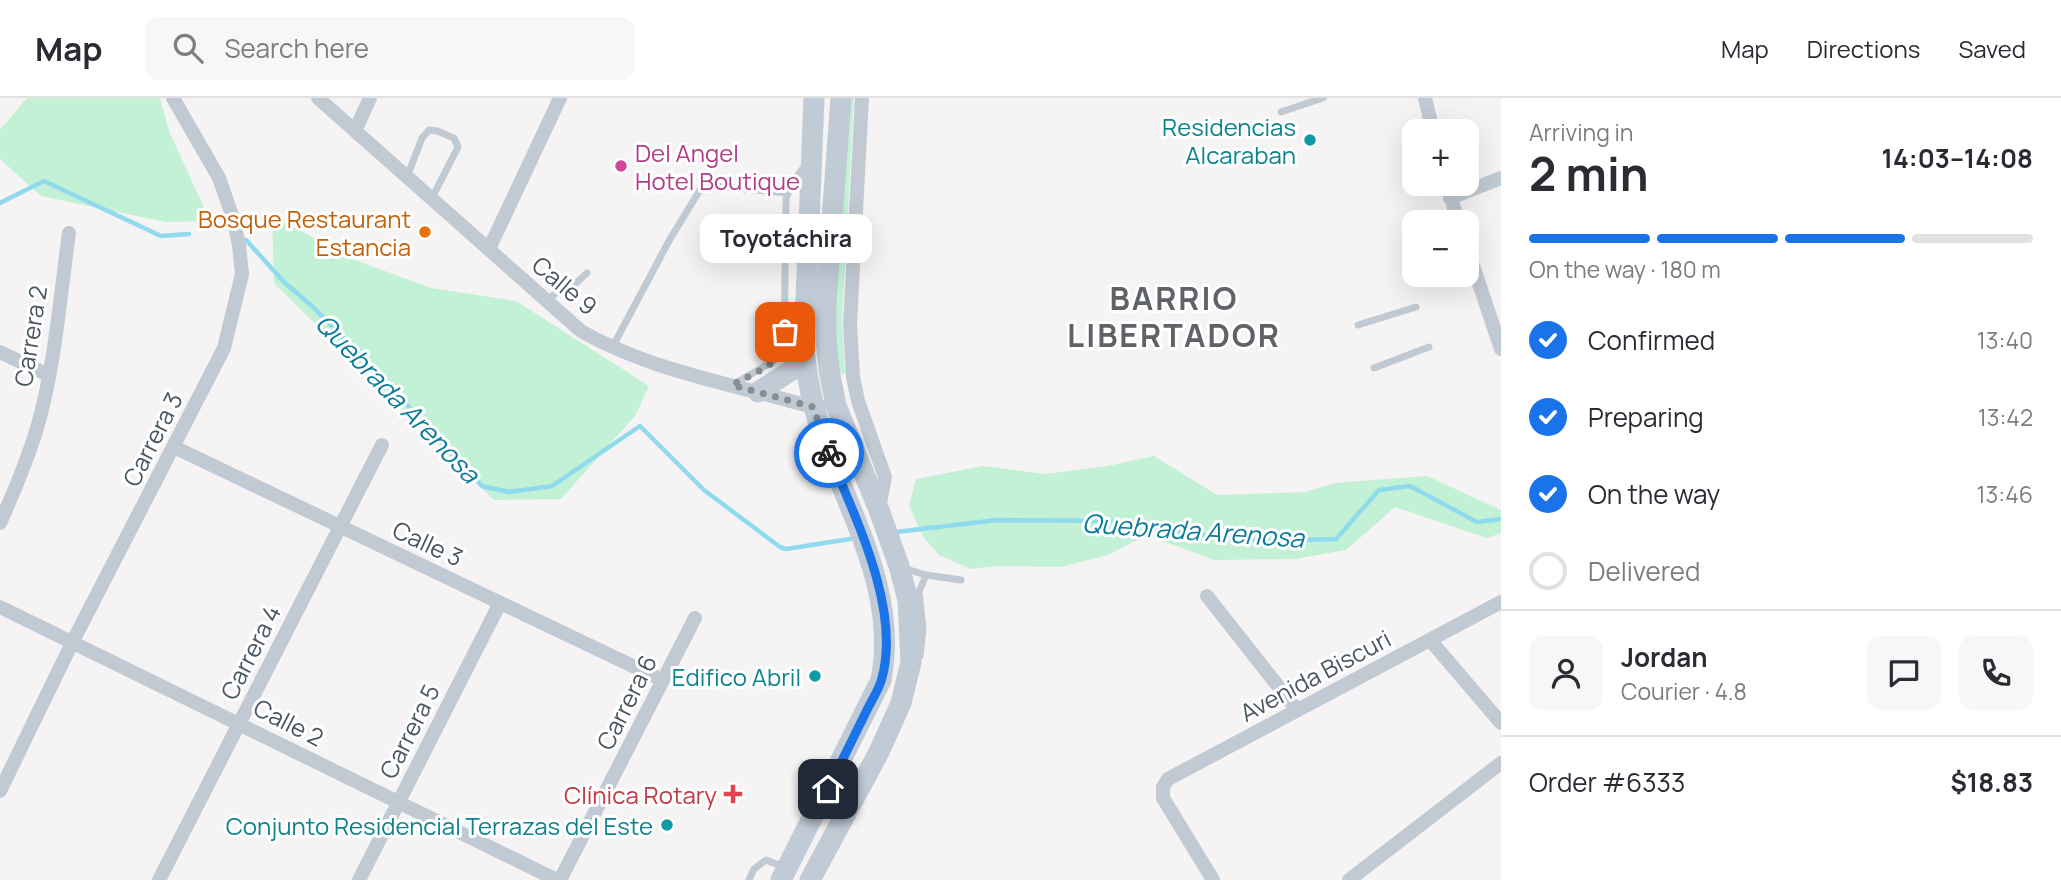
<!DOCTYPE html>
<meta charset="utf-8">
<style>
body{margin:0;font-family:Manrope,sans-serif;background:#f7f7f7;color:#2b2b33;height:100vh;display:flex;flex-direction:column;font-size:26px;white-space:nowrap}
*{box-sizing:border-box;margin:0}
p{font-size:23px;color:#7c7c81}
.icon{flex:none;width:38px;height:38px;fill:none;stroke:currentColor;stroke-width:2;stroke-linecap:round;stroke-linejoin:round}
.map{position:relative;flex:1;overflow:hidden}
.sheet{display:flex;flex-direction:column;background:#fff;width:560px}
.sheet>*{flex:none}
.buttons{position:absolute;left:1402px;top:21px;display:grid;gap:14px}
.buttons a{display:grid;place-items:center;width:77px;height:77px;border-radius:14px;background:#fff;box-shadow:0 7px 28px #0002;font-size:35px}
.pin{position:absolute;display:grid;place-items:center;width:60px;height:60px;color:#fff;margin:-30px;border-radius:14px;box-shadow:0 4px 10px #0006}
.courier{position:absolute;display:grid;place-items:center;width:70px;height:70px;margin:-35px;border:5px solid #1a73e8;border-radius:50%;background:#fff;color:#222;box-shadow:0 2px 9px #0007}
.bubble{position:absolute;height:49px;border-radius:14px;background:#fff;box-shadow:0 7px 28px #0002;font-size:23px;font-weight:700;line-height:49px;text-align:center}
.head em{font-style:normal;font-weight:700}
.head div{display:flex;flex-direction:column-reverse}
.head{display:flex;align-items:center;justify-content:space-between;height:119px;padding:0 28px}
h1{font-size:46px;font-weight:700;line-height:52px}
.bar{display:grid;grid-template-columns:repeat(4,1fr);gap:10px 7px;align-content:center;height:84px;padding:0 28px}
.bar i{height:9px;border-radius:5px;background:#e1e1e2}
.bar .current{background:#1a73e8}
.bar p{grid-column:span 4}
.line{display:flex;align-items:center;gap:18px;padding:0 28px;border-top:2px solid #e1e1e2}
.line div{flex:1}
.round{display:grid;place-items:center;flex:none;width:74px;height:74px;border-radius:14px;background:#f7f7f7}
ol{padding:0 28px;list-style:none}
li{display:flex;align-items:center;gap:21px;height:77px}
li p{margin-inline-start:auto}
li .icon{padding:7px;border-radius:50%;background:#1a73e8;color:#fff;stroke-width:4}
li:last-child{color:#7c7c81}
li i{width:38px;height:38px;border:4px solid #e1e1e2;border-radius:50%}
header{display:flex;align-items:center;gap:42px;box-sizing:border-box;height:98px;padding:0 35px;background:#fff;border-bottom:2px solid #e1e1e2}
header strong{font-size:33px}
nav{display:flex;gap:38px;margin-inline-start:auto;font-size:24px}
.search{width:490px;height:63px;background:#f7f7f7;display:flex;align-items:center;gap:18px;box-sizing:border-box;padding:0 24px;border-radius:14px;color:#7c7c81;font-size:26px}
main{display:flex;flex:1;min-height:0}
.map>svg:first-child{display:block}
.green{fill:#c3f1d5}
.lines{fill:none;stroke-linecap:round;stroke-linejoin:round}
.stream{stroke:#90daee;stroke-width:4.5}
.lane{stroke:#c1cad2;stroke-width:7}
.street{stroke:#c1cad2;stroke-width:14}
.secondary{stroke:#c1cbd6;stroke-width:21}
.done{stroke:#868d94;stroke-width:7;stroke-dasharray:0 12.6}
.route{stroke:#1a73e8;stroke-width:9}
.culture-dot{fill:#0f9aa8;stroke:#fff;stroke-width:2.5}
.hotel-dot{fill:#d1479c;stroke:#fff;stroke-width:2.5}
.food-dot{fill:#e8710a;stroke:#fff;stroke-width:2.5}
.health-dot{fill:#e0444e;stroke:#fff;stroke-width:2.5}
.labels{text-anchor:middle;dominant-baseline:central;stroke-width:6;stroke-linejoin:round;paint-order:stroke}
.culture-label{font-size:24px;fill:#0d838f;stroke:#fff;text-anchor:end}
.hotel-label{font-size:24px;fill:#b23c85;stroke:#fff;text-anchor:start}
.food-label{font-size:24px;fill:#c56008;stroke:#fff;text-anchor:end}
.street-label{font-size:24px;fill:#4a5661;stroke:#fff}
.health-label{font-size:24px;fill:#be3a42;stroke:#fff;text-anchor:end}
.water-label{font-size:26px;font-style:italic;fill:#0c7c9b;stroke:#fff}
.district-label{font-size:32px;font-weight:bold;letter-spacing:2px;fill:#5f6368;stroke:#fff}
</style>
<header>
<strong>Map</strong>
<div class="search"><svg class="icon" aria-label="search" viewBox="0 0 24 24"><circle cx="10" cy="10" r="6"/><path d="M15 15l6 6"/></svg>Search here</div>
<nav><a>Map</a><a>Directions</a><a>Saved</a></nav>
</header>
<main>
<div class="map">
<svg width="1501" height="782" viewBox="0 0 1501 782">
<rect width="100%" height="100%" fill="#f5f3f3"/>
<path class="green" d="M27 0H160L169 33 210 123 166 124 41 98 0 61V32Z
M848 0H854L842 223 845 276 838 275 834 226Z
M272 117 352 161 431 190 516 203 649 288 635 318 561 401 494 402 274 185Z
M1154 358 1217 397 1305 394 1335 385 1427 378 1501 412V435L1487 440 1395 409 1346 452 1295 461 1214 462 1147 437 1108 457 1060 469 998 468 971 471 939 457 924 440 909 408 916 381 983 368 1045 376 1108 368Z"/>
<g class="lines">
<path class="stream" d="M0 105 44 83 161 138 189 136
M246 142 284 184 313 209 374 271 482 388 509 394 552 388 640 328 704 392 780 449 786 451 850 441
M896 434 997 422 1129 423 1167 434 1267 443 1336 441 1379 392 1410 388 1477 424 1501 421"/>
<path class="lane" d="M1281 14 1323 0
M407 79 422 40 429 32 437 33 454 40 458 49 432 100
M546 203 556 195 573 188 587 175
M1358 227 1416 209
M612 250 670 141 703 87 788 95
M1374 270 1429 249
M732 287 772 264 784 251 786 101 790 88 806 66
M903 470 926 477 961 482
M920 558 923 531 919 494 926 477
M749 782 754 771 766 762 786 770"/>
<path class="street" d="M318 0 581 233C651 273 736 287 813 309H821
M862 0 850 227 853 279 858 303 885 379 879 410
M1425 0 1433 33
M355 33 370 0
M1446 86 1459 124
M1450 100 1501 80
M1466 147 1501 251
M489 151 560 0
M0 254 48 277
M174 349 662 582
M0 425C14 394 27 363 37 330 55 269 60 198 69 135
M1207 498 1297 612
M0 509 557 782
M1430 542 1501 625
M0 693 73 543 224 250 242 176 239 147 233 120 219 80 173 0
M159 782 382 347
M359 782 500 505
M560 782 695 520
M1213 782 1163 700V689L1168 681 1501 504
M1349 782 1501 665"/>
<path class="secondary" d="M758 294 792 272 804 251
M781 782 881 582C897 498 855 427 827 350 815 318 807 285 804 251L814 0
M810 782 879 654 901 605 911 564 908 502 899 468 879 412 836 308 829 272 826 240V204L841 0"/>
</g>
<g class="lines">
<path class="done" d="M785 234C785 240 785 247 783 252 778 266 745 280 732 287L813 309 829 355"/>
<path class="route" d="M828 691C841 665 853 640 866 614 871 603 879 592 882 580 901 510 855 420 829 355"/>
</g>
<g class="culture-dot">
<circle cx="1310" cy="42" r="7"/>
<circle cx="815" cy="578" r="7"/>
<circle cx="667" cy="727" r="7"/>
</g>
<circle class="hotel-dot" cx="621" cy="68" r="7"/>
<circle class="food-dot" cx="425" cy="134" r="7"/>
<path class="health-dot" d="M729.5 685.5h7v7h7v7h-7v7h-7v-7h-7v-7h7z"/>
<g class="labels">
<g class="culture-label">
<text x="1296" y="28">Residencias<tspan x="1296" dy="28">Alcaraban</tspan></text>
<text x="801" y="578">Edifico Abril</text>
<text x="653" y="727">Conjunto Residencial Terrazas del Este</text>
</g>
<g class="hotel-label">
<text x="635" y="54">Del Angel<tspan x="635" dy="28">Hotel Boutique</tspan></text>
</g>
<g class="food-label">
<text x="411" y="120">Bosque Restaurant<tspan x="411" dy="28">Estancia</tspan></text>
</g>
<g class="street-label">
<text transform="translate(565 187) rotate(40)">Calle 9</text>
<text transform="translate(30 238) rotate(-81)">Carrera 2</text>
<text transform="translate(152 341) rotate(-63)">Carrera 3</text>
<text transform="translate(428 445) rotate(25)">Calle 3</text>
<text transform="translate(250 554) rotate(-63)">Carrera 4</text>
<text transform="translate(1315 577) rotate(-28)">Avenida Biscuri</text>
<text transform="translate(626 604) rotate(-63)">Carrera 6</text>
<text transform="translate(289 624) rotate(27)">Calle 2</text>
<text transform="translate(409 633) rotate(-63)">Carrera 5</text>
</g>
<g class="health-label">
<text x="717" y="696">Clínica Rotary</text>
</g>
<g class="water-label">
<text transform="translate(398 300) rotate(46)">Quebrada Arenosa</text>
<text transform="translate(1193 432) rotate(4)">Quebrada Arenosa</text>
</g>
<g class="district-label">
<text x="1174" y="200">BARRIO<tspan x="1174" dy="37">LIBERTADOR</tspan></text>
</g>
</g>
</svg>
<div class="buttons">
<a>+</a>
<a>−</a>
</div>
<div class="pin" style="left:785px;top:234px;background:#ea580c"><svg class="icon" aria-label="bag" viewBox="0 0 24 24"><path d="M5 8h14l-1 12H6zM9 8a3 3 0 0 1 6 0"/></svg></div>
<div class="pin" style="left:828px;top:691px;background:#1f2937"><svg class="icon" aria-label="home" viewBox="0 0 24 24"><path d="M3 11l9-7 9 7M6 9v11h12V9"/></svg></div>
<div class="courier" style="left:829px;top:355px"><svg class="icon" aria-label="bike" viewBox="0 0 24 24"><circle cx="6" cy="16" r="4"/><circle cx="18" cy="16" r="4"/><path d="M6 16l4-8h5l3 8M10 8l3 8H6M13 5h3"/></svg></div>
<div class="bubble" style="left:700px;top:116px;width:172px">Toyotáchira</div>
</div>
<section class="sheet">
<div class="head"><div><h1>2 min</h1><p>Arriving in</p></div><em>14:03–14:08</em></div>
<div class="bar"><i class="current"></i><i class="current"></i><i class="current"></i><i></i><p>On the way · 180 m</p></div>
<ol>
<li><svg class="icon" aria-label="check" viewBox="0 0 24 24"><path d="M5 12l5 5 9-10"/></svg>Confirmed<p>13:40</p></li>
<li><svg class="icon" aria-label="check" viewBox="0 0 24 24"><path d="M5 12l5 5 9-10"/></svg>Preparing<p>13:42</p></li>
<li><svg class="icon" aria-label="check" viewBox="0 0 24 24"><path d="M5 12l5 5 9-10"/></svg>On the way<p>13:46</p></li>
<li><i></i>Delivered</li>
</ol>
<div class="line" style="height:126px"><a class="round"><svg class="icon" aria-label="person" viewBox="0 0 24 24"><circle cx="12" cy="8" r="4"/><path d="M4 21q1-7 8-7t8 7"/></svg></a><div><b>Jordan</b><p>Courier · 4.8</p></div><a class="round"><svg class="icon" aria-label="chat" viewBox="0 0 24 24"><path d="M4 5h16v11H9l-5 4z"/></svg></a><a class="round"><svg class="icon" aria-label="phone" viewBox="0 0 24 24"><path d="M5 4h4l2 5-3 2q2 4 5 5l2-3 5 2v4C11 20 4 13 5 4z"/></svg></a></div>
<div class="line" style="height:91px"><div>Order #6333</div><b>$18.83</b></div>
</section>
</main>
